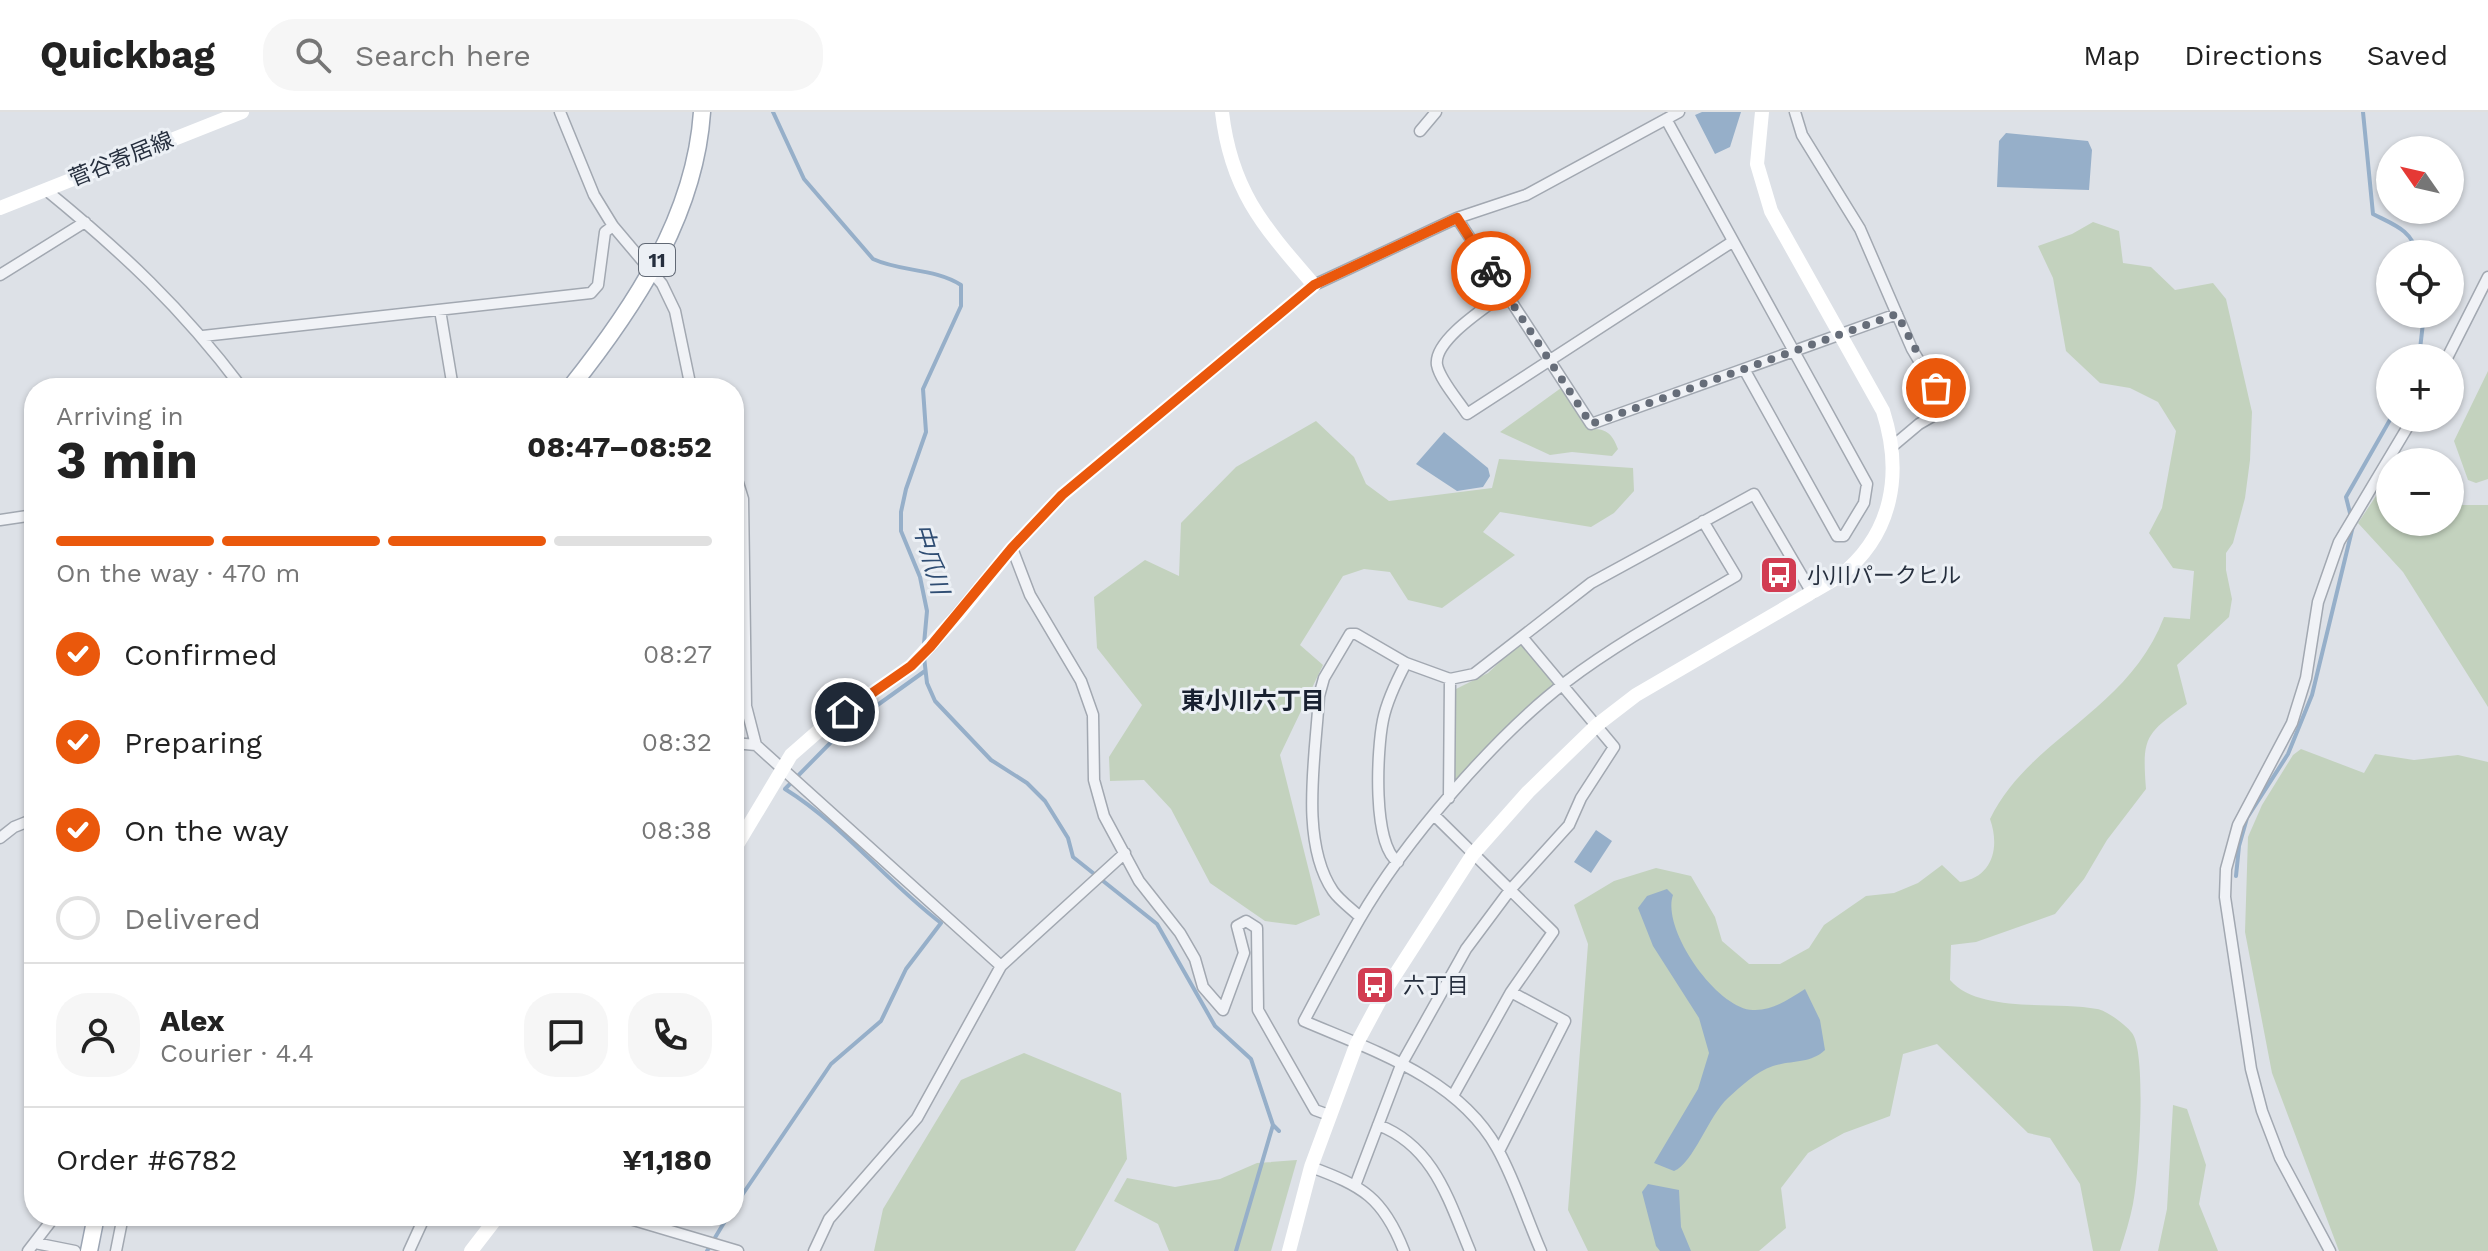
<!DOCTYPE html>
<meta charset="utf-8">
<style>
body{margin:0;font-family:"Work Sans","Noto Sans JP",sans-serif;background:#f6f6f6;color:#222;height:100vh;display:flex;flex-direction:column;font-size:30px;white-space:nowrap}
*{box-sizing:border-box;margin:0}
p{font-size:26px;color:#767676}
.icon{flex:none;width:44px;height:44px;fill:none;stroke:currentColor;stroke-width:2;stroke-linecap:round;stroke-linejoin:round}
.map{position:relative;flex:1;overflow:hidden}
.panel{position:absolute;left:24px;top:266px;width:720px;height:848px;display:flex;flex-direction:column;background:#fff;border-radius:32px;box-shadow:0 2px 6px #0004}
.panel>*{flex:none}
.needle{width:52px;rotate:304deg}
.controls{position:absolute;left:2376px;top:24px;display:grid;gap:16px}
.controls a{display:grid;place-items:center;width:88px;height:88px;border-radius:50%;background:#fff;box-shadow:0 2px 6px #0004;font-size:40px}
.pin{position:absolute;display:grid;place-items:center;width:68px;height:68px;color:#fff;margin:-34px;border:4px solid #fff;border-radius:50%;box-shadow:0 2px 8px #0007}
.courier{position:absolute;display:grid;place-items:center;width:80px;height:80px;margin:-40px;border:6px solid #ea580c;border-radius:50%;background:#fff;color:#222;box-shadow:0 2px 10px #0007}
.headline em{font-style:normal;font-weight:700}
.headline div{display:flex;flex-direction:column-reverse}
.headline{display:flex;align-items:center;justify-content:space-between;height:136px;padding:0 32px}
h1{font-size:52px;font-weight:700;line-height:60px}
.bar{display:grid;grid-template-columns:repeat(4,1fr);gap:12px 8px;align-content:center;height:96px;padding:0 32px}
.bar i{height:10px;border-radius:6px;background:#e0e0e0}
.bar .current{background:#ea580c}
.bar p{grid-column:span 4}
.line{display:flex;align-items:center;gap:20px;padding:0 32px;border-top:2px solid #e0e0e0}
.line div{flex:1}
.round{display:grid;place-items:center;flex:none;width:84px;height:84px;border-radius:32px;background:#f6f6f6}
ol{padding:0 32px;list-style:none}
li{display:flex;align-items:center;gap:24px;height:88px}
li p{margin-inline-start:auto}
li .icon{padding:8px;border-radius:50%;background:#ea580c;color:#fff;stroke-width:4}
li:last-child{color:#767676}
li i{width:44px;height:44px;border:4px solid #e0e0e0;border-radius:50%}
header{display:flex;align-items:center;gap:48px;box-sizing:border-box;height:112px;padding:0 40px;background:#fff;border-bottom:2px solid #e0e0e0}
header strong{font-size:38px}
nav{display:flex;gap:44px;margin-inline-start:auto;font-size:28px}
.search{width:560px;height:72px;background:#f6f6f6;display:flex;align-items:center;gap:20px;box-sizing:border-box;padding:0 28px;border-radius:32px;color:#767676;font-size:30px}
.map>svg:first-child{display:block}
.green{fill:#c3d2be}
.water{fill:#96afc9}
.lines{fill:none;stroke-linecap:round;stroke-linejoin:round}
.stream{stroke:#96afc9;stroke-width:4}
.street-casing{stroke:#a2a8b1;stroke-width:13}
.primary-casing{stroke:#9ca5b3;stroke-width:19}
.street{stroke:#f0f2f6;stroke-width:10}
.secondary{stroke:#fff;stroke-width:14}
.primary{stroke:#fff;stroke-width:16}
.done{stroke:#666d79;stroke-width:8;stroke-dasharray:0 14.4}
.route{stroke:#ea580c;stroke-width:10}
.labels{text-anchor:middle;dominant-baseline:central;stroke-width:6;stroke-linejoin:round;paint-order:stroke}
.shield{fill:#ecf0f5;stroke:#616975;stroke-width:2}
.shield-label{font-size:20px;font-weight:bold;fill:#262f3e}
.street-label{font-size:22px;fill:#262f3e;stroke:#ecf0f5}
.poi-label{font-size:22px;fill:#262f3e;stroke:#ecf0f5;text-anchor:start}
.water-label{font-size:24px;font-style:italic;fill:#2f4d73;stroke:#ecf0f5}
.neighbourhood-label{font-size:24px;font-weight:bold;fill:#18202f;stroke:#ecf0f5}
</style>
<header>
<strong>Quickbag</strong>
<div class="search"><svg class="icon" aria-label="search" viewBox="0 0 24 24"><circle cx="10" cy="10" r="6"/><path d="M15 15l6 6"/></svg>Search here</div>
<nav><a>Map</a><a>Directions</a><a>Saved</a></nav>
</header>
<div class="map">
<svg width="2488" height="1139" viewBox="0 0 2488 1139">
<rect width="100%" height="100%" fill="#dde1e7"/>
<path class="green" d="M2093 110 2119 119 2123 151 2151 155 2175 178 2213 171 2226 187 2252 300 2250 348 2245 386 2233 431 2226 441V458L2232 487 2229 505 2177 553 2187 592C2145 622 2142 625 2146 677L2107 728 2084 767 2055 802 1976 830 1951 833 1950 868C1979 902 2056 889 2097 897 2106 898 2126 913 2132 921 2147 941 2139 1064 2133 1092 2130 1107 2125 1123 2120 1139H2093L2080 1072 2050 1026 2028 1021 1937 932 1903 942 1890 1004 1844 1021 1808 1041 1781 1076 1786 1116 1759 1139H1588L1568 1098 1588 832 1574 793 1614 769 1656 756 1691 764 1715 805 1722 829 1749 852H1780L1809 836 1824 813 1866 784 1894 781 1918 771 1942 753 1960 770C1993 765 2000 735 1990 707 2030 625 2128 600 2164 505L2190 507 2194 459 2173 456 2149 421 2162 396 2176 319 2158 290 2130 276 2100 271 2066 239 2053 166 2038 134 2072 122Z
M2488 259V367L2476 371 2468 368 2454 329Z
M1561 276 1589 317C1606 316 1612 321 1618 337L1612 344 1572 340 1550 343 1500 320Z
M1316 309 1354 345 1366 372 1389 389 1492 376 1499 347 1633 356 1634 379 1614 401 1591 415 1500 400 1483 420 1515 443 1442 496 1408 488 1390 460 1364 457 1343 464 1300 533 1323 553 1280 643 1320 803 1296 813 1265 809 1210 771 1171 697 1144 668 1110 669 1109 645 1142 593 1097 536 1094 485 1145 448 1179 464 1181 411 1236 355Z
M2390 363V410H2450V390L2456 393H2488V595L2403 460 2358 411Z
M1519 532 1526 535 1553 569V574L1457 672 1453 670 1456 577 1488 561Z
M2301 637 2364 661 2375 642 2414 648 2458 643 2488 650V1139H2339L2272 961 2245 820 2248 725 2262 693 2293 643Z
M1024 941 1121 981 1127 1047 1075 1139H874L883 1097 961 968Z
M2173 993 2187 997 2206 1053 2199 1092 2218 1139H2158L2167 1097Z
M1297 1048 1271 1139H1169L1158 1112 1114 1089 1127 1066 1175 1075 1220 1067 1257 1051Z"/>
<path class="water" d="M1702 0H1741L1730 35 1715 42 1695 3Z
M2006 21 2088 29 2092 38 2089 78 1997 75 1999 29Z
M1444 320 1488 356 1490 364 1483 375 1457 379 1416 352Z
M1596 718 1612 729 1591 761 1574 750Z
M1667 777 1673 783C1661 817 1717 897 1753 898 1773 899 1789 887 1805 877L1820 908 1825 938C1810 952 1792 948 1773 954 1756 960 1741 974 1728 986 1709 1003 1693 1052 1674 1059L1654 1051 1698 977 1709 941 1699 906 1653 834 1638 796 1647 784Z
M1648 1072 1679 1078 1681 1115 1691 1139H1660L1656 1134 1642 1080Z"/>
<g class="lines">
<path class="stream" d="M773 0 804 67 873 147C901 160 934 156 961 173V194L923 277 926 320 906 377 901 400V419L920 465 927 499 924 532
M2363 0 2373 102C2394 113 2412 118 2417 142
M2419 246 2424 202
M2351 405 2346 385 2391 306
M924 545 927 571 935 589 991 648 1027 671 1045 689 1068 726 1073 745 1157 812 1215 914 1251 947 1273 1013 1279 1019
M2236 764 2239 734 2247 706 2288 642 2312 583 2353 414
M734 1095 831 952 881 909 906 857 941 811C886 769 843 713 785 677L844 617 925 559
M707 1139 728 1104
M1236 1139 1273 1013"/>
<defs>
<path id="street" d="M560 0 594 83 613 114 662 172 675 199 691 276
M1795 0 1802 23 1860 117 1912 237 1947 296 1919 312 1894 333
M1666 7 1867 372 1864 391 1844 424H1837L1744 257
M1420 19 1436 0
M46 78C123 141 181 195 242 276
M1457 106 1591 312 1897 202
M0 163 85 110
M1314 173 1457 106 1526 83 1679 0
M1505 181C1488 194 1433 228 1437 253 1440 268 1458 288 1467 302L1732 130
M440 198 453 276
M203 224 591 181 598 173 605 120 613 114
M2447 246 2488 165
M734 358 743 387 746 594 756 633 1001 854
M0 408 34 403
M1012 436 1030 483 1081 569 1093 603 1094 668 1104 704 1139 769 1180 821 1195 847 1203 875 1223 898 1244 841 1237 814 1246 809 1257 816 1258 898 1315 998 1329 1003
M734 631 756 633
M1449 686 1450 567
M1435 704 1553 820 1511 880 1454 982
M0 726 14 715 34 707
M1398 750C1372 733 1377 637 1383 608 1387 588 1397 568 1406 551
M1360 805C1352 797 1340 789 1333 779 1299 729 1316 642 1319 584L1324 566 1350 522H1356L1406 551 1450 567 1474 562 1591 471 1754 382 1812 481
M1378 1013C1434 1034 1449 1089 1470 1139
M1499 1039 1565 909 1511 880
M1311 1055C1362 1074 1383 1085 1404 1139
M1356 1071 1401 953 1466 837 1510 778 1569 713 1581 686 1614 635 1522 525
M620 1104 738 1139
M35 1131 75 1139
M28 1139 55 1104
M116 1139 123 1104
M409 1139 425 1104
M814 1139 829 1107 917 1006 1001 854 1125 741
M1541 1139C1526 1105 1515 1068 1497 1036 1458 966 1374 939 1304 909 1322 875 1340 841 1359 808 1403 731 1495 624 1566 570 1619 530 1678 498 1736 464L1703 409
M2330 1139 2280 1046 2262 999 2251 957 2225 785 2226 757 2238 713 2292 611 2306 566 2318 490 2339 430 2413 306"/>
<path id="primary" d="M570 276C633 197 695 105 702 0
M89 1139 96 1104"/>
</defs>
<use href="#street" class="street-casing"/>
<use href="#primary" class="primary-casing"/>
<use href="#street" class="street"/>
<path class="secondary" d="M0 96 242 0
M734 738 791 643 823 615 911 554 958 503 1012 436 1062 383 1314 173C1264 115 1231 79 1222 0
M471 1139 498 1104
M1289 1139 1311 1055 1357 931 1386 877 1473 742 1528 680 1597 613 1636 583 1840 464C1893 422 1903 361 1883 299L1771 99 1757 52 1762 0"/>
<use href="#primary" class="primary"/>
</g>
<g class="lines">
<path class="done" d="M1491 159 1591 312 1897 202 1936 276"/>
<path class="route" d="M845 600 911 554 930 535 1012 436 1062 383 1314 173 1457 106 1491 159"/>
</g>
<defs>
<symbol id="bus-square" viewBox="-11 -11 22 22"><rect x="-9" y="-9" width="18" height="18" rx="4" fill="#d23c52" stroke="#ecf0f5"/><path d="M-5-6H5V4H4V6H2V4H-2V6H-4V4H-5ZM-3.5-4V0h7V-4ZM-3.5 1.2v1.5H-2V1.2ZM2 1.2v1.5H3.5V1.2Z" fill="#fff"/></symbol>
</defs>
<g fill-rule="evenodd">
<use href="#bus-square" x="1757" y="441" width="44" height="44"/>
<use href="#bus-square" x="1353" y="851" width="44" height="44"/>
</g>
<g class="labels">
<rect class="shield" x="639" y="132" width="36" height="32" rx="6"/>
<g class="shield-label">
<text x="657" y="148">11</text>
</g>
<g class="street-label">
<text transform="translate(121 47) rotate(-22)">菅谷寄居線</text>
</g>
<g class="poi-label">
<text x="1807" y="463">小川パークヒル</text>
<text x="1403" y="873">六丁目</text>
</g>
<g class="water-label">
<text transform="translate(931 447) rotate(74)">中爪川</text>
</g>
<g class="neighbourhood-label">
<text x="1253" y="589">東小川六丁目</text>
</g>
</g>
</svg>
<div class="controls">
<a><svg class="needle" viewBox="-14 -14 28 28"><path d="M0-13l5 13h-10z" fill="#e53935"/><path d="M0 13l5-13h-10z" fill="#767676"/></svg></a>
<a><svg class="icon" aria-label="locate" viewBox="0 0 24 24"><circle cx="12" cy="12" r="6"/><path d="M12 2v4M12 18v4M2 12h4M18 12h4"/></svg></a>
<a>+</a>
<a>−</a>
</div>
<div class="pin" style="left:1936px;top:276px;background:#ea580c"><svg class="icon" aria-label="bag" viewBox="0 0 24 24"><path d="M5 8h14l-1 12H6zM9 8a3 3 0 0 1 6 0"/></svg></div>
<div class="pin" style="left:845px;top:600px;background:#1f2937"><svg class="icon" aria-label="home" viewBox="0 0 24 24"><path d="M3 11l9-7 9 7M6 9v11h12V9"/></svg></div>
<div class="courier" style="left:1491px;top:159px"><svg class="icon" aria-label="bike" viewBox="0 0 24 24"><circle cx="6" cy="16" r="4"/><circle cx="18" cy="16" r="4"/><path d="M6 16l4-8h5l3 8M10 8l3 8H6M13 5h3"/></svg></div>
<section class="panel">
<div class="headline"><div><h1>3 min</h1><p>Arriving in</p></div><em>08:47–08:52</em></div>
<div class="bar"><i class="current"></i><i class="current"></i><i class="current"></i><i></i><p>On the way · 470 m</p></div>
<ol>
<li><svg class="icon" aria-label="check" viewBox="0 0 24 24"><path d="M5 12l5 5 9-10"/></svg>Confirmed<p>08:27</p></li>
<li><svg class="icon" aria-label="check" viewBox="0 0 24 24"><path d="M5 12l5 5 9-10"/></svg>Preparing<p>08:32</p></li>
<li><svg class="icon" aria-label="check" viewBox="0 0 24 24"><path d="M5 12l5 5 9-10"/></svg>On the way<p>08:38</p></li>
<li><i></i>Delivered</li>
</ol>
<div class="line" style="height:144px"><a class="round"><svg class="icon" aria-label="person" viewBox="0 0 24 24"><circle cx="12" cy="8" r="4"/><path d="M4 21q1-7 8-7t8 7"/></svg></a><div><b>Alex</b><p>Courier · 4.4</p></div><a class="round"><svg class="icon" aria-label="chat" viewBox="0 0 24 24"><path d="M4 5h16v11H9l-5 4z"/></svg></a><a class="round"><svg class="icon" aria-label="phone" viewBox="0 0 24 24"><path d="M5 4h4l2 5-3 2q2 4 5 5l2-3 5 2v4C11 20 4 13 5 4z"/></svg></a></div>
<div class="line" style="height:104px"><div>Order #6782</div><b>¥1,180</b></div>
</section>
</div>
